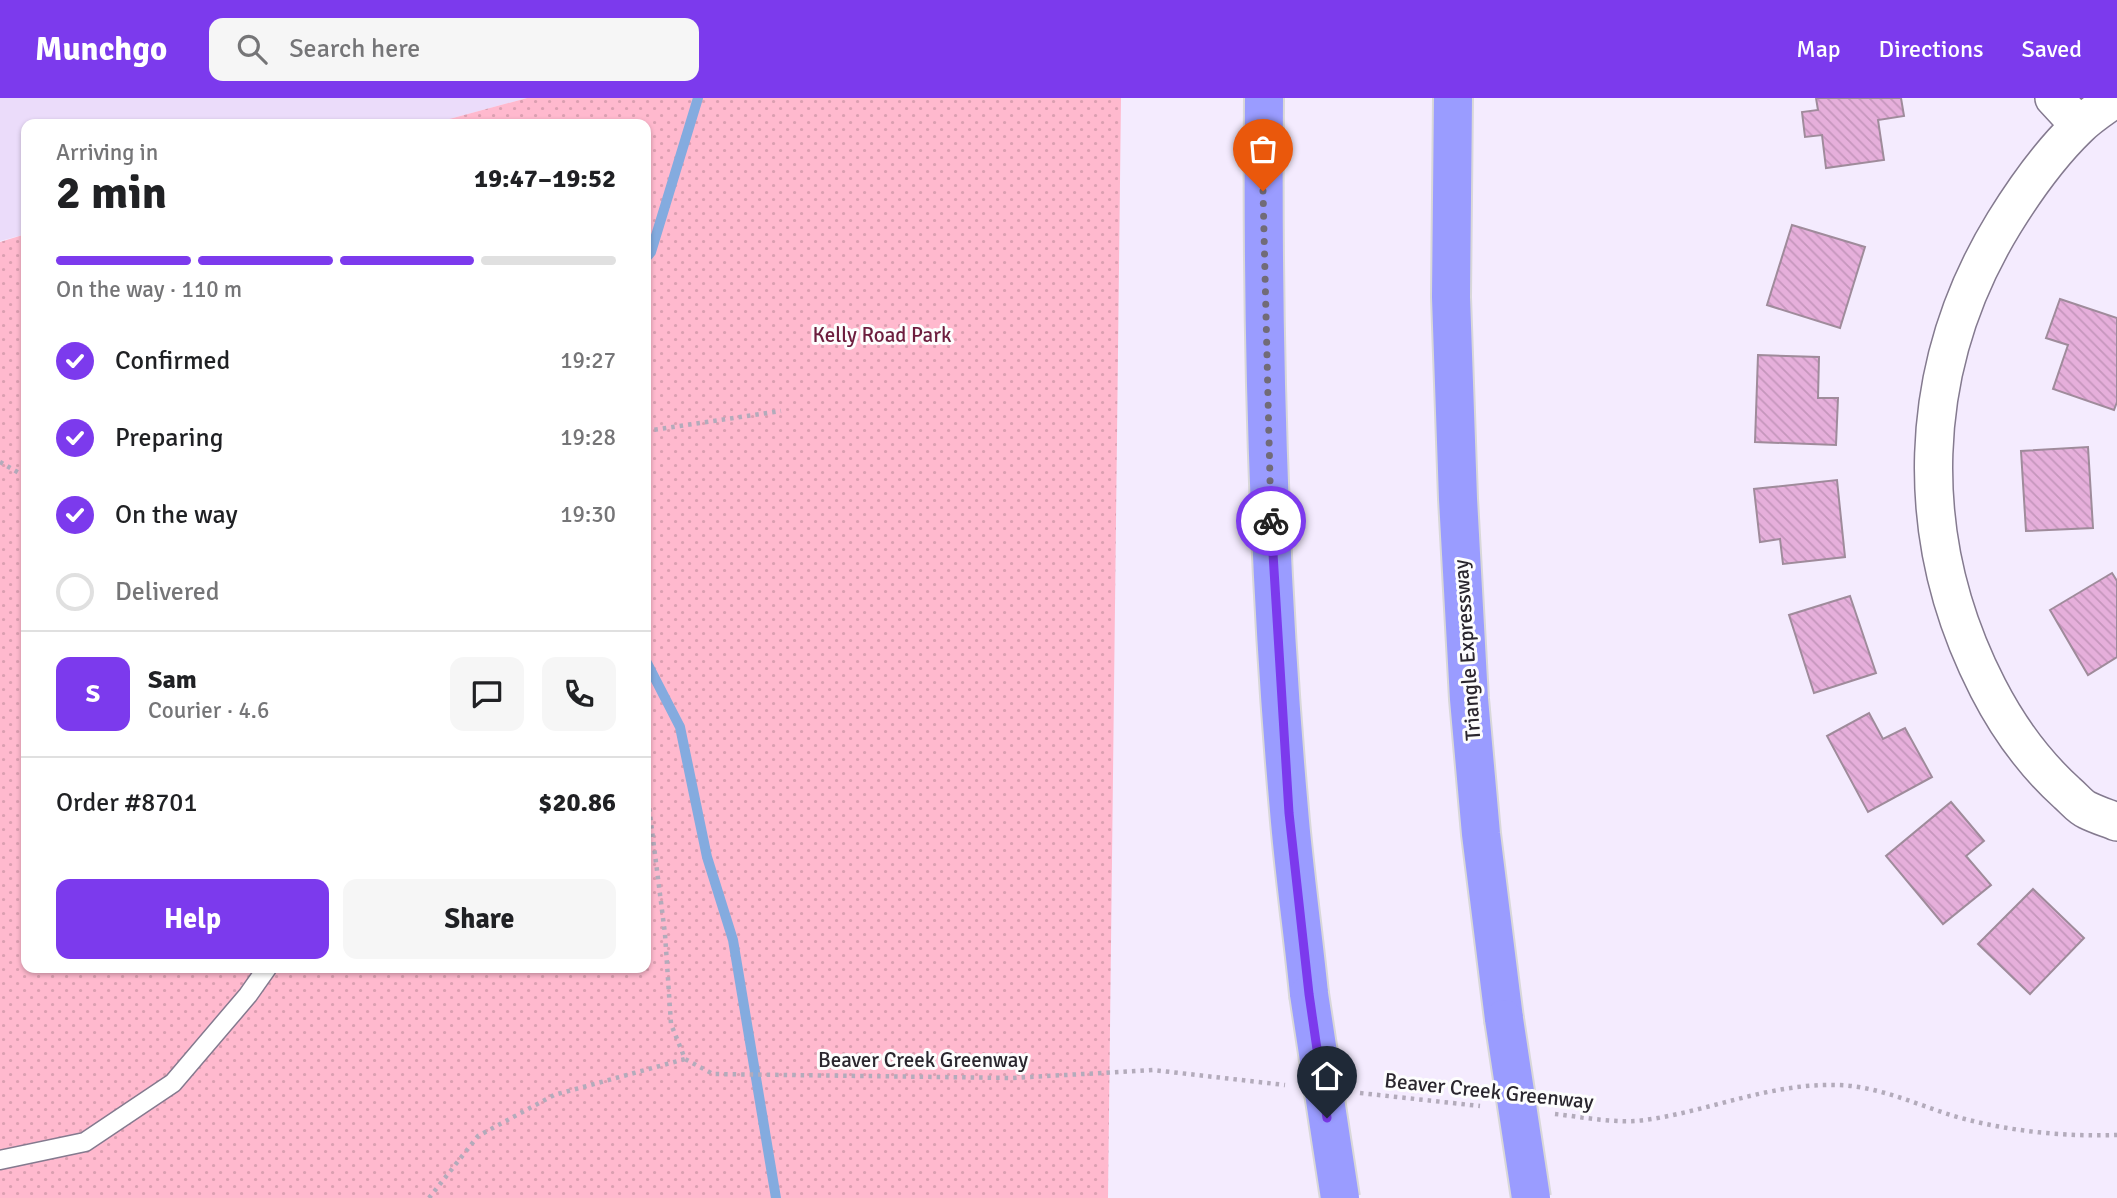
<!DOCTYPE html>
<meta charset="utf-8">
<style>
body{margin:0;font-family:Signika,sans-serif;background:#f6f6f6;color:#202124;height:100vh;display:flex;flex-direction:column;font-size:26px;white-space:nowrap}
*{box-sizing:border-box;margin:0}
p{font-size:23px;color:#757577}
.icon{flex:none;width:38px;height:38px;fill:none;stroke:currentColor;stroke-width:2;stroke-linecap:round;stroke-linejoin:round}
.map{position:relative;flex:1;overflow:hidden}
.panel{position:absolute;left:21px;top:21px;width:630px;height:854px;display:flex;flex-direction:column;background:#fff;border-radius:14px;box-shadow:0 2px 5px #0004}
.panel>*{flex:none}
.pin{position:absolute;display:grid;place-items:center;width:60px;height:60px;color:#fff;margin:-72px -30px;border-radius:50% 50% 50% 0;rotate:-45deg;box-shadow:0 0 7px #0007}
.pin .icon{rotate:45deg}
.courier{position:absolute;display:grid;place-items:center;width:70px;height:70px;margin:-35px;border:5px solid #7c3aed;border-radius:50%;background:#fff;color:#222;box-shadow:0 2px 9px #0007}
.summary em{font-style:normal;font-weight:700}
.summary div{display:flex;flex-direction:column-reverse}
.summary{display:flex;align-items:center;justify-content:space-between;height:119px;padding:0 35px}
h1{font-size:46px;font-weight:700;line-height:52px}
.bar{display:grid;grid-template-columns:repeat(4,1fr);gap:10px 7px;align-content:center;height:84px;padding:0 35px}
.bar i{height:9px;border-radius:5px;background:#e0e0e0}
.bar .active{background:#7c3aed}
.bar p{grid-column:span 4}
.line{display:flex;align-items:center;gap:18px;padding:0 35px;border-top:2px solid #e0e0e0}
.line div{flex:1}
.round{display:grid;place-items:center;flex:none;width:74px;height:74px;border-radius:14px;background:#f6f6f6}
ol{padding:0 35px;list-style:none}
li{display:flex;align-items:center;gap:21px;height:77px}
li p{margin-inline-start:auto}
li .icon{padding:7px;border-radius:50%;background:#7c3aed;color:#fff;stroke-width:4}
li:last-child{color:#757577}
li i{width:38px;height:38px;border:4px solid #e0e0e0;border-radius:50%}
.button{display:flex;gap:14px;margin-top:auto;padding:14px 35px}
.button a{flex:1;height:80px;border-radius:14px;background:#7c3aed;color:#fff;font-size:28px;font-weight:700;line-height:80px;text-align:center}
.button a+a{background:#f6f6f6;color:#202124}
header{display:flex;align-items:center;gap:42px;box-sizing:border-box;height:98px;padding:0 35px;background:#7c3aed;color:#fff}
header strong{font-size:33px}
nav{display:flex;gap:38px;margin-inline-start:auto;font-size:24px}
.search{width:490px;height:63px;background:#f6f6f6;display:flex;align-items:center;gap:18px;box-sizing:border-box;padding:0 24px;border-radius:14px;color:#757577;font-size:26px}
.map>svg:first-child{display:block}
.built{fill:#ebdcfa}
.park{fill:url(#park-dots)}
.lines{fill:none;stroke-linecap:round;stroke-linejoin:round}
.stream{stroke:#84abdf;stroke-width:10}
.building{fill:url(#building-back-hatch);stroke:#9f8b9b;stroke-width:2}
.service-casing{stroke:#847a8f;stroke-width:21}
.minor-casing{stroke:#847a8f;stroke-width:40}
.motorway-casing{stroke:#d9d8d9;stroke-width:42}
.path{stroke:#b3abbb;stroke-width:4.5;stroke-dasharray:3.5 5;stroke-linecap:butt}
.service{stroke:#fff;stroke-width:18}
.minor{stroke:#fff;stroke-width:37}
.motorway{stroke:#9a9cff;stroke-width:38}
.motorway-bridge-casing{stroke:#d9d8d9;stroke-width:42;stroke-linecap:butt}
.motorway-bridge{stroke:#9a9cff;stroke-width:38}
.done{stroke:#716b77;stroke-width:7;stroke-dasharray:0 12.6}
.route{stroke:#7c3aed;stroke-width:9}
.labels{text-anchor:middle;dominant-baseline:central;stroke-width:6;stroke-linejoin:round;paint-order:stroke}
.park-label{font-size:21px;fill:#6d1d3e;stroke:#fdfdfd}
.street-label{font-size:21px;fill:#2a262e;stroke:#fdfdfd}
</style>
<header>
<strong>Munchgo</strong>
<div class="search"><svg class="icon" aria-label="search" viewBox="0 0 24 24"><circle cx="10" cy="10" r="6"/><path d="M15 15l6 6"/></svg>Search here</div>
<nav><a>Map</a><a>Directions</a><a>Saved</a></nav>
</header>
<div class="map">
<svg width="2117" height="1100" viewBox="0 0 2117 1100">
<defs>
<pattern id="park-dots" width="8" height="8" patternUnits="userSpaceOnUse" patternTransform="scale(1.75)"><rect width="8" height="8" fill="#ffb9ce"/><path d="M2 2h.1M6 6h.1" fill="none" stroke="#db9fb1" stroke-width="1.8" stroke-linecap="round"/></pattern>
<pattern id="building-back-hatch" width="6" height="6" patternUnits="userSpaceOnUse" patternTransform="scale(1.75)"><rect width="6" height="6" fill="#e6afdb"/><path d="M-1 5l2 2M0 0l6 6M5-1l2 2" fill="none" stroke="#c596bc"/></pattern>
</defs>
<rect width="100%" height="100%" fill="#f4ebfe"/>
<path class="built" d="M0 0H527L431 26H26V136L0 143Z"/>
<path class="park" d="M527 0H1121L1108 1100H0V144L26 136V870H646V26H431Z"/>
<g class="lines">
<path class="stream" d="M646 160 651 154 698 0
M646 563 680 629 707 759 733 842 776 1100"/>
</g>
<path class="building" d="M1816 0H1901L1904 18 1878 22 1884 62 1826 70 1822 37 1805 39 1802 14 1818 12Z
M1792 127 1865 149 1840 230 1767 207Z
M2060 201 2117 220V304L2114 312 2053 291 2068 247 2046 240Z
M1758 257 1819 259 1818 300H1838L1836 347 1755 344Z
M2088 349 2093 430 2026 433 2021 353Z
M1837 382 1845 459 1783 466 1780 441 1760 444 1754 391Z
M2112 475 2117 483V559L2088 577 2050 512Z
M1850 498 1876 575 1814 595 1789 517Z
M1869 615 1883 641 1905 630 1932 679 1868 714 1827 638Z
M1951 704 1984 743 1966 758 1991 787 1943 826 1886 758Z
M2033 791 2084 840 2030 896 1978 846Z"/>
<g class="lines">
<defs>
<path id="service" d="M0 1062 85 1044 173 985 248 897 267 870"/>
<path id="minor" d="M2054 0 2079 27
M2116 0C2103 9 2089 18 2078 29 2049 57 2025 91 2004 125 1915 270 1911 440 1988 590 2008 629 2035 666 2067 695 2074 701 2080 709 2087 712 2097 717 2107 720 2117 724"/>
<path id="motorway" d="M1264 0C1262 237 1268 476 1289 712 1294 774 1303 835 1309 896
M1453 0 1451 199 1458 401 1469 601 1481 736 1504 921"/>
</defs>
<use href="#service" class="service-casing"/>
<use href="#minor" class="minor-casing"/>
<use href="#motorway" class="motorway-casing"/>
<path class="path" d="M646 333 781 313
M0 364 26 379
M646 685 665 836 671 926 685 961 713 976 1013 980 1153 972 1285 987
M1360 995 1480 1008
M1555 1016C1583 1019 1616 1026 1645 1022 1710 1013 1770 985 1837 987 1878 988 1915 1006 1954 1018 2006 1033 2063 1039 2117 1037
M429 1100 478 1038 554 997 685 961"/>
<use href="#service" class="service"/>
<use href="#minor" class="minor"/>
<use href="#motorway" class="motorway"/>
<defs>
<path id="motorway-bridge" d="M1309 896 1340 1100
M1504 921 1531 1100"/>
</defs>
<use href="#motorway-bridge" class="motorway-bridge-casing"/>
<use href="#motorway-bridge" class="motorway-bridge"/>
</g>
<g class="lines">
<path class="done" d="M1263 93 1271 423"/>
<path class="route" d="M1271 423 1289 715 1309 896 1327 1020"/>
</g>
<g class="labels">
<g class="park-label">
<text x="882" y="237">Kelly Road Park</text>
</g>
<g class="street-label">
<text transform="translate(1467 552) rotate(-94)">Triangle Expressway</text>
<text x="923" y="962">Beaver Creek Greenway</text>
<text transform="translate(1489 993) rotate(6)">Beaver Creek Greenway</text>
</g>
</g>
</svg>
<div class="pin" style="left:1263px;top:93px;background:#ea580c"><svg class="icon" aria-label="bag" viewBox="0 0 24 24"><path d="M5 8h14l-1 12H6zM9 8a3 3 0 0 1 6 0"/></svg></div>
<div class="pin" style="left:1327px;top:1020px;background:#1f2937"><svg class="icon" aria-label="home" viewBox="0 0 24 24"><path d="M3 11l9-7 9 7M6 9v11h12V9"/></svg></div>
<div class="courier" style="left:1271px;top:423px"><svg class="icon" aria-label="bike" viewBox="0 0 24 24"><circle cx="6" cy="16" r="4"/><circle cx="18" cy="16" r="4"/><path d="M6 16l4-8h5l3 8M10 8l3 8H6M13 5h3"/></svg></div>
<section class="panel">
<div class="summary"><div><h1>2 min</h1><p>Arriving in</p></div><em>19:47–19:52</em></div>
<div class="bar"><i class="active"></i><i class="active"></i><i class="active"></i><i></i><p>On the way · 110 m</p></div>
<ol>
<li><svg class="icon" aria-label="check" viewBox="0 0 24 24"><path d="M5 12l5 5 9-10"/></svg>Confirmed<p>19:27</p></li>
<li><svg class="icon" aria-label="check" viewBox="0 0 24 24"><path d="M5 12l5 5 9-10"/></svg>Preparing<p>19:28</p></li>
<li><svg class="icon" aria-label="check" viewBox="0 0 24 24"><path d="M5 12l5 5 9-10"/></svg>On the way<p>19:30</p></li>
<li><i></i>Delivered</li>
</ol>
<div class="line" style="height:126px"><b class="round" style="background:#7c3aed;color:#fff">S</b><div><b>Sam</b><p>Courier · 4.6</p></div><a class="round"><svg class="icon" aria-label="chat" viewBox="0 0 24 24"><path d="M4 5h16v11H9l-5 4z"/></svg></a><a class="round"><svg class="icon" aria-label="phone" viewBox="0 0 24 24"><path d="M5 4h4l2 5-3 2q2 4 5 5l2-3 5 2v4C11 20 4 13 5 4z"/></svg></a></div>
<div class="line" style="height:91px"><div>Order #8701</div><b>$20.86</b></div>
<div class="button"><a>Help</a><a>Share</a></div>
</section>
</div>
